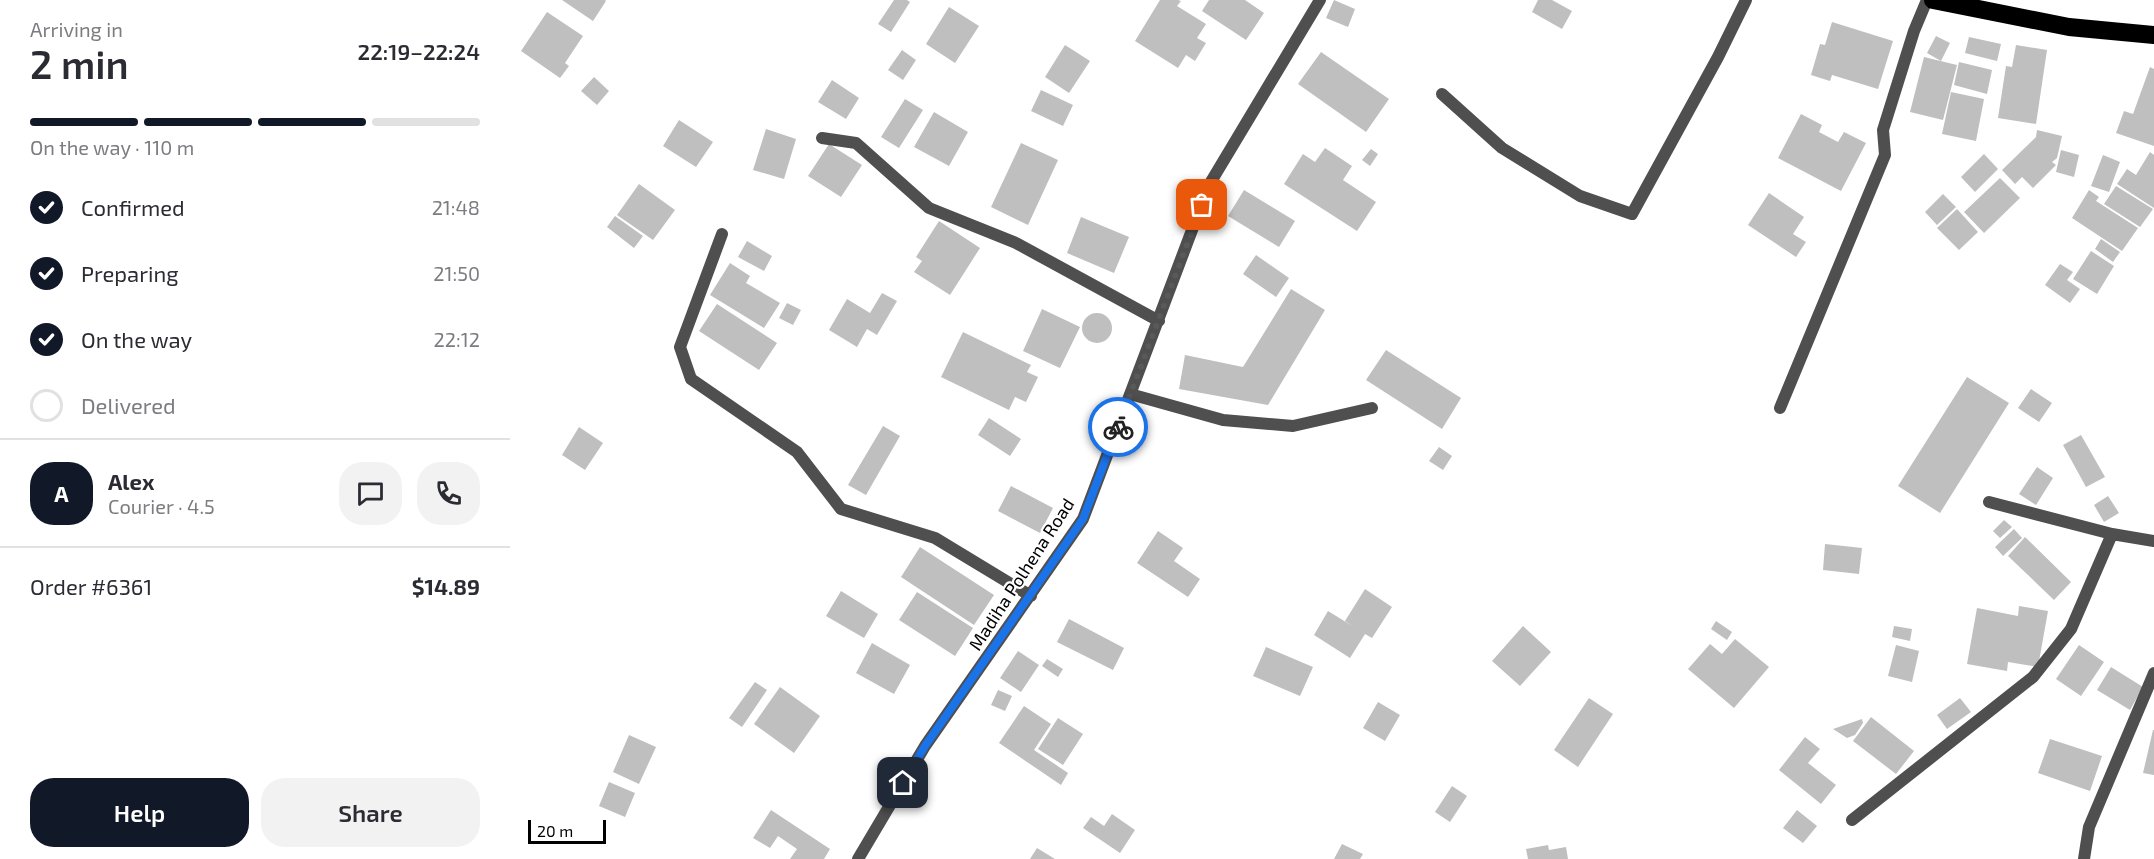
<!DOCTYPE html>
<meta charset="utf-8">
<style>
body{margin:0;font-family:"Exo 2",sans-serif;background:#f2f2f3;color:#2b2b33;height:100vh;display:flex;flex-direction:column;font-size:22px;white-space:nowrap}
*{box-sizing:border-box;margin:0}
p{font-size:20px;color:#7c7c81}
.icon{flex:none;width:33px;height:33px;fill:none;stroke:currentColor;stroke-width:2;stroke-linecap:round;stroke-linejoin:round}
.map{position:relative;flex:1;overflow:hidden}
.drawer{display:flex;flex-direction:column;background:#fff;width:510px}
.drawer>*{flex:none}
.scale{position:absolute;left:18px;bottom:15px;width:78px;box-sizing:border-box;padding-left:6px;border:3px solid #000;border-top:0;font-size:16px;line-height:21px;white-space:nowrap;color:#000;-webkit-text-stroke:4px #fff;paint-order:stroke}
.pin{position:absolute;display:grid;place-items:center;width:51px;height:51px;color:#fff;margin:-26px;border-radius:12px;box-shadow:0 3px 9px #0006}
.courier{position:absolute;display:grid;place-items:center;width:60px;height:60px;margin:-30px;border:4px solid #1a73e8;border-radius:50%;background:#fff;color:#222;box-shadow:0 2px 8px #0007}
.head em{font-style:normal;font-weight:600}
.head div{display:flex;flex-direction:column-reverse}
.head{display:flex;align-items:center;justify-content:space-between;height:102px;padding:0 30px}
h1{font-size:39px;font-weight:600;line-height:45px}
.bar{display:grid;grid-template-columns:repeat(4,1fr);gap:9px 6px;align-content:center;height:72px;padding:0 30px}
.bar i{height:8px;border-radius:4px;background:#e1e1e2}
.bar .current{background:#111827}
.bar p{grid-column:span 4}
.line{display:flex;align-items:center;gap:15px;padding:0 30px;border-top:2px solid #e1e1e2}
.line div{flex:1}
.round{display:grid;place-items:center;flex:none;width:63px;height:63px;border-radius:24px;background:#f2f2f3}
ol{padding:0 30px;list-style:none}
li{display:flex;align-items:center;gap:18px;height:66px}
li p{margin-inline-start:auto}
li .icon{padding:6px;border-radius:50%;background:#111827;color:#fff;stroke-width:4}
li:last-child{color:#7c7c81}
li i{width:33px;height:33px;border:3px solid #e1e1e2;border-radius:50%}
.button{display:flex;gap:12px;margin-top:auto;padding:12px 30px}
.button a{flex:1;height:69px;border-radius:24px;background:#111827;color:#fff;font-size:24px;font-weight:600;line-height:69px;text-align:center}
.button a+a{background:#f2f2f3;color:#2b2b33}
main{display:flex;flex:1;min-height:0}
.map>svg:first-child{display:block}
.building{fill:#bfbfbf}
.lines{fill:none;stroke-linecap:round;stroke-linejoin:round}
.street{stroke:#4f4f4f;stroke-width:12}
.highway{stroke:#000;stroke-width:18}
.done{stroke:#595959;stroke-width:6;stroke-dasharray:0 10.8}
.route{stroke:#1a73e8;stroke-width:8}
.labels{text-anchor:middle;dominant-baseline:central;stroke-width:4.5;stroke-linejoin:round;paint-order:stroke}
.street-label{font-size:18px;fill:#000;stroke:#fff}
</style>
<main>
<section class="drawer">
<div class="head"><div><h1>2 min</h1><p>Arriving in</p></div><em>22:19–22:24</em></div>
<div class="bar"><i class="current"></i><i class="current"></i><i class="current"></i><i></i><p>On the way · 110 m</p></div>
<ol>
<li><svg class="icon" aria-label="check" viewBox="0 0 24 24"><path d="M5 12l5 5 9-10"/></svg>Confirmed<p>21:48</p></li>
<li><svg class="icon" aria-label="check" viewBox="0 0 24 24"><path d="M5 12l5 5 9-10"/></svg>Preparing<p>21:50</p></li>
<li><svg class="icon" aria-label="check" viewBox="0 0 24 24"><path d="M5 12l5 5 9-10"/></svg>On the way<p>22:12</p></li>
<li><i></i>Delivered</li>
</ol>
<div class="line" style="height:108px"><b class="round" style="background:#111827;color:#fff">A</b><div><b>Alex</b><p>Courier · 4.5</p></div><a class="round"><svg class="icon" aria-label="chat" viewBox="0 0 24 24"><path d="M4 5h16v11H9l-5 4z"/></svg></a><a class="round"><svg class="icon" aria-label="phone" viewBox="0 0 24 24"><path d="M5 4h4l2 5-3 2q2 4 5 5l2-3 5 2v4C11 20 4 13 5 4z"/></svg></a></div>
<div class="line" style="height:78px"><div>Order #6361</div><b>$14.89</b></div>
<div class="button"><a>Help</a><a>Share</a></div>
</section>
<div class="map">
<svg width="1644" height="859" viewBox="0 0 1644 859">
<rect width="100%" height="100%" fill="#fff"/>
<path class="building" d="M52 0H95L96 1 83 21Z
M384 0H397L400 2 381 32 368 24Z
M650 0H668L671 1 667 6 696 24 687 38 696 43 685 61 676 55 668 68 625 41Z
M699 0H735L754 13 736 40 692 11Z
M824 0 845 9 838 27 816 18Z
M1028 0H1042L1062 11 1052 29 1022 12Z
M439 7 469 26 445 63 416 44Z
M37 12 73 36 55 63 59 66 50 78 11 51Z
M1322 22 1383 41 1368 89 1322 75 1320 81 1301 75 1310 44 1315 45Z
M1426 36 1440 43 1431 61 1417 53Z
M1459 37 1491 44 1487 61 1455 53Z
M555 45 580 61 559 93 535 77Z
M1506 45 1537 50 1526 124 1488 118 1496 66 1502 67Z
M392 50 406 60 393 80 378 70Z
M811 52 879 99 856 132 788 84Z
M1414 57 1447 65 1433 120 1400 112Z
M1449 62 1482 70 1477 94 1444 85Z
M1640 67 1644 69V146L1606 133 1614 111 1623 114Z
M84 77 99 91 87 105 71 91Z
M322 80 349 98 336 119 308 102Z
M531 90 563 105 553 126 521 111Z
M1441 92 1474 99 1466 141 1432 134Z
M395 99 413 110 389 148 371 137Z
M424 112 458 132 439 166 404 147Z
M1291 114 1312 125 1309 132 1328 142 1334 132 1356 143 1331 191 1268 158Z
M169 120 203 142 186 167 153 146Z
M256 129 286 139 274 179 243 170Z
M1527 130 1552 136 1547 158 1542 162 1546 165 1523 188 1512 177 1505 184 1492 170 1526 137Z
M511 143 548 160 518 225 481 207Z
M319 144 352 165 331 197 298 176Z
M815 148 842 166 833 180 866 202 847 231 774 184 793 154 805 162Z
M861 149 868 154 860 166 852 160Z
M1551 150 1569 155 1564 177 1546 172Z
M1640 152 1644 155V208L1607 184 1617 169 1626 175Z
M1474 154 1488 169 1465 192 1451 177Z
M1593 155 1610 162 1599 192 1581 186Z
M1490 178 1510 198 1474 233 1454 212Z
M129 184 165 210 143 240 107 215Z
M1606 186 1643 209 1630 227 1594 204Z
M734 190 785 221 769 247 718 216Z
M1579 190 1589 197 1586 201 1628 228 1612 251 1562 218Z
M1259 193 1294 217 1283 234 1296 242 1286 257 1238 225Z
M1433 194 1446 207 1427 225 1415 212Z
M1447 209 1468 232 1449 250 1427 228Z
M105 216 133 236 124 248 97 227Z
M571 217 619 237 604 273 557 253Z
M429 221 470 248 440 295 404 272 412 261 406 257Z
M1591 239 1610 252 1603 262 1585 249Z
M237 241 262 256 254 271 228 257Z
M1581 251 1604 266 1587 294 1563 279Z
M746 255 779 278 766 297 733 274Z
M220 263 240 276 236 283 270 303 254 328 200 295Z
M1550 264 1563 272 1557 280 1570 289 1560 303 1535 285Z
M781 289 815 310 758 405 669 389 675 355 733 367Z
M372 293 387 301 367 335 357 329 347 347 319 330 337 299 360 313Z
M277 303 291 310 283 325 269 318Z
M207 304 267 343 249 370 189 331Z
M532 309 570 327 550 368 513 351Z
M572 328a15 15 0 1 1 30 0a15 15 0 1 1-30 0Z
M453 332 521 365 517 372 528 377 516 402 505 397 499 410 431 377Z
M876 350 951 398 932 429 856 380Z
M1457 377 1499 403 1430 513 1388 486Z
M1521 389 1542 403 1529 422 1508 408Z
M479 418 511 439 500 456 468 435Z
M373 426 390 436 356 495 338 485Z
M69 427 93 443 75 470 52 455Z
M1571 435 1595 477 1576 487 1553 445Z
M929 447 942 456 933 470 919 461Z
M1527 467 1543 478 1526 505 1509 494Z
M501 486 543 508 530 533 488 511Z
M1598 496 1609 513 1594 522 1584 505Z
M1494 520 1502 527 1490 538 1483 531Z
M1504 529 1512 538 1493 556 1485 547Z
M648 531 673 548 664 561 690 579 678 597 627 563Z
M1515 537 1561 582 1544 600 1498 556Z
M1315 544 1352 548 1349 574 1313 570Z
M410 547 484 595 464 625 391 577Z
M855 589 882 607 862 638 855 634 840 658 804 635 818 611 844 627 835 621Z
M331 591 368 614 354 638 316 616Z
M407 592 463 628 445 656 389 620Z
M1509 606 1538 611 1528 667 1498 662 1497 671 1457 664 1467 608 1508 616Z
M559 619 614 648 603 670 547 642Z
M1206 621 1222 632 1217 640 1201 629Z
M1013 626 1041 652 1010 686 982 661Z
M1384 626 1402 629 1400 641 1382 637Z
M1225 639 1259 667 1224 708 1178 669 1200 644 1212 654Z
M362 643 400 665 384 694 346 673Z
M1386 645 1409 651 1402 682 1378 676Z
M1569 645 1594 662 1571 696 1546 679Z
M756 647 803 667 790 696 743 676Z
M508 651 529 665 511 692 490 678Z
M537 659 553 669 548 677 532 666Z
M1601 667 1633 687 1620 710 1587 690Z
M245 682 257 690 232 727 219 718Z
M270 687 310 716 284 753 244 724Z
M488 690 502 696 495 711 481 705Z
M1079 698 1103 714 1068 767 1044 750Z
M1450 698 1461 712 1437 729 1427 715Z
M868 702 890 715 875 741 853 728Z
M514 706 541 724 524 750 558 773 551 785 489 743Z
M1361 717 1404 751 1386 774 1343 741Z
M548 718 573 734 553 765 528 749Z
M1352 719 1353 723 1345 735 1337 738 1323 729Z
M1643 730H1644V775L1633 773Z
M119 735 146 747 129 784 103 772Z
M1295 737 1310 749 1298 763 1326 785 1311 804 1269 770Z
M1540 739 1592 756 1580 791 1528 773Z
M99 782 125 793 115 817 89 806Z
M942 786 957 796 940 822 925 812Z
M261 810 320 849 314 859H280L287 849 268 836 260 848 243 838Z
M1287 810 1307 826 1293 843 1273 828Z
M602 814 625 830 610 853 573 828 581 817 594 826Z
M832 844 853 854 850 859H824Z
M1038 845 1039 850 1056 847 1058 859H1018L1016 849Z
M527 848 545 859H520Z"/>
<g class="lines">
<path class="street" d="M932 94 992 148 1070 196 1122 214 1208 57 1236 0
M312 138 346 143 419 208 506 243 649 321
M212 234 170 347 181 379 287 452 331 509 425 538 521 596
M620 394 713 420 783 426 862 408
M1270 408 1375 155 1373 130 1404 31 1417 0
M1479 502 1602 534 1644 541
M1342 820 1523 677 1561 629 1602 534
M348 859 415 746 573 519 699 185 810 0
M1574 859 1579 827 1644 673"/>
<path class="highway" d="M1423 0 1559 27 1644 35"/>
</g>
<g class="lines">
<path class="done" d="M608 427 692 205"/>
<path class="route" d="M393 783 415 746 573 519 608 427"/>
</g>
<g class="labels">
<g class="street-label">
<text transform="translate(511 574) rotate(-57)">Madiha Polhena Road</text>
</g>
</g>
</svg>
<div class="scale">20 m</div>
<div class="pin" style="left:692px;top:205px;background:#ea580c"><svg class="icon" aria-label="bag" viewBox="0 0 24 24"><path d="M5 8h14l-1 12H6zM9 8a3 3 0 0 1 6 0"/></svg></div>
<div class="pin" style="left:393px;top:783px;background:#1f2937"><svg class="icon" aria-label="home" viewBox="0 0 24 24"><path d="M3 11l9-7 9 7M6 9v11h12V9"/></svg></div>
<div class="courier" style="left:608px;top:427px"><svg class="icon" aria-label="bike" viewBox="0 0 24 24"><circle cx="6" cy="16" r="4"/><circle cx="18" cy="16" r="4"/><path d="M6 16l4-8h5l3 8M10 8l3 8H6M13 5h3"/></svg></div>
</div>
</main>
